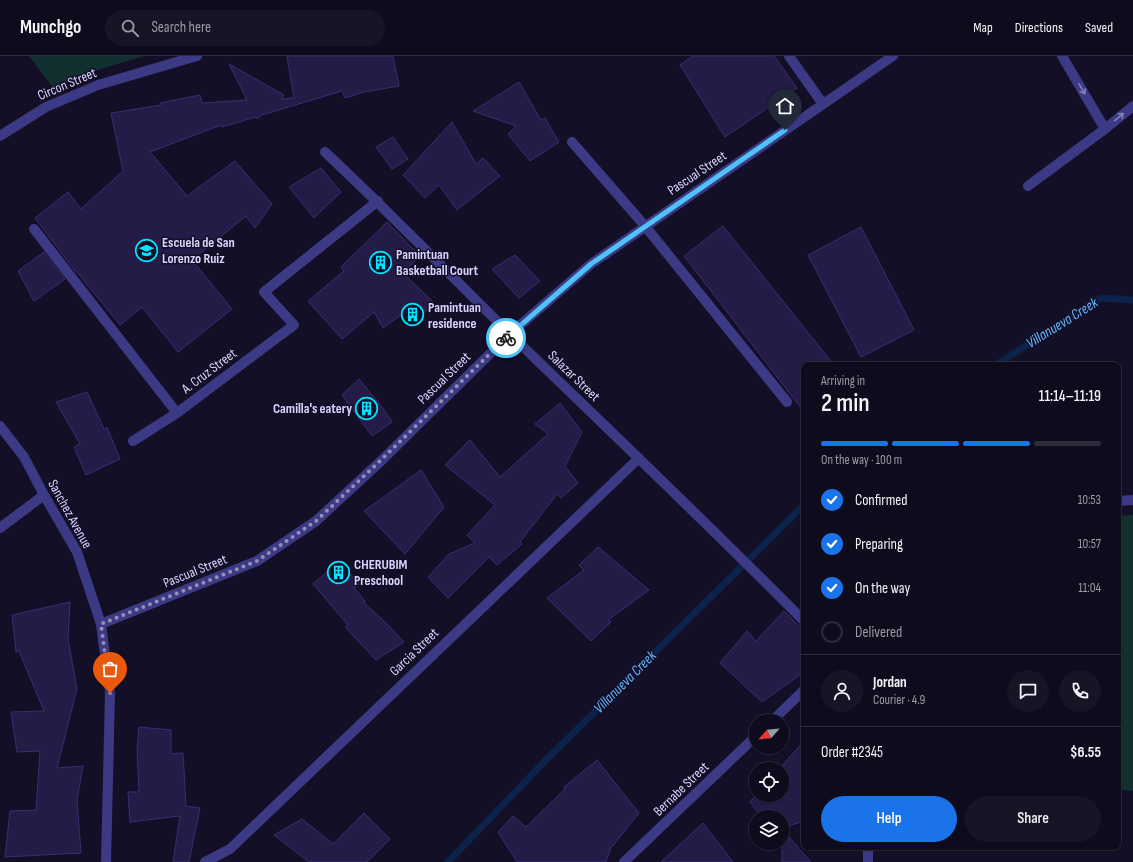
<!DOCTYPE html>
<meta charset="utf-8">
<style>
body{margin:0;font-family:"Sofia Sans Condensed",sans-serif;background:#171425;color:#f1f3f6;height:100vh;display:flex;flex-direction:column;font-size:15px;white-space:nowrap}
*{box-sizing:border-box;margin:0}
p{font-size:13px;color:#9b9ba3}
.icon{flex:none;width:22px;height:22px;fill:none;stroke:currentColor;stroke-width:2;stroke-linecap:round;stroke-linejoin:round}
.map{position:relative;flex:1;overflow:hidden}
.drawer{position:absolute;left:801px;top:306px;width:320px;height:488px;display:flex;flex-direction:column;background:#0e0b1c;border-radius:8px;box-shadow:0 1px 3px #0004,0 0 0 1px #2e2b3b}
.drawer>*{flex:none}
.needle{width:26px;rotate:243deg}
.fabs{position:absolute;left:749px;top:658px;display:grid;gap:8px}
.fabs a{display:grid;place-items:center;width:40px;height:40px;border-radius:50%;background:#0e0b1c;box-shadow:0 1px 3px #0004,0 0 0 1px #2e2b3b;font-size:20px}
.pin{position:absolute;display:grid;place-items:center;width:34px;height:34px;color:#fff;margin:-41px -17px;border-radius:50% 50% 50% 0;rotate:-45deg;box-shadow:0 0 4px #0007}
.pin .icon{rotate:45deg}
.courier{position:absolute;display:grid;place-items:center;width:40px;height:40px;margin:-20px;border:3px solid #4fc3f7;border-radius:50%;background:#fff;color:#222;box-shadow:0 1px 5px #0007}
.headline em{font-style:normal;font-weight:600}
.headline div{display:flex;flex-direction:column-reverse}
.headline{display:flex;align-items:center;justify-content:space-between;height:68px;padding:0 20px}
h1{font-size:26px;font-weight:600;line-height:30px}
.bar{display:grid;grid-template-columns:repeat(4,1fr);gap:6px 4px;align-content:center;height:48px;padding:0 20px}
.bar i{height:5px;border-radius:3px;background:#2e2b3b}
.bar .on{background:#1a73e8}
.bar p{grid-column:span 4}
.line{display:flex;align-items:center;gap:10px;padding:0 20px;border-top:1px solid #2e2b3b}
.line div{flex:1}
.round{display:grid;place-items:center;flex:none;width:42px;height:42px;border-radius:21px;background:#171425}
ol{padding:0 20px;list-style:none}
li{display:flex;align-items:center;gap:12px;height:44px}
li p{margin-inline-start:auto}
li .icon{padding:4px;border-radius:50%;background:#1a73e8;color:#fff;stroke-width:4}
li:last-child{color:#9b9ba3}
li i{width:22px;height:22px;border:2px solid #2e2b3b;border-radius:50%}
.primary-button{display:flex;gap:8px;margin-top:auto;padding:8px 20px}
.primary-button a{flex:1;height:46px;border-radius:24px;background:#1a73e8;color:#fff;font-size:16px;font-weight:600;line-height:46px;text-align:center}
.primary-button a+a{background:#171425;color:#f1f3f6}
header{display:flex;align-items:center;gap:24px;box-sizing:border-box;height:56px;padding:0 20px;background:#0e0b1c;border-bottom:1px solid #2e2b3b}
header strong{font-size:19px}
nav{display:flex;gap:22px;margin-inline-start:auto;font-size:14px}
.search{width:280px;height:36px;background:#171425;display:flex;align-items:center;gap:10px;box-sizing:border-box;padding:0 14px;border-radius:22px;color:#9b9ba3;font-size:15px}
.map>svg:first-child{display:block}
.green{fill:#12302f}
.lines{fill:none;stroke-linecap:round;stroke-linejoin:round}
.stream{stroke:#0c2248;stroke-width:7}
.building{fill:#241b47;stroke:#3b2d73}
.minor{stroke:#3d3a85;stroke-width:10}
.oneway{stroke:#837fbc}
.done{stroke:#948fb3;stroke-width:4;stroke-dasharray:0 7.2}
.route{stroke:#4fc3f7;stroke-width:5}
.labels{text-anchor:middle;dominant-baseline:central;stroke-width:3;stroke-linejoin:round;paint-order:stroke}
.street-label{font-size:14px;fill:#d9d4ff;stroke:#130f26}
.poi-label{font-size:14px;font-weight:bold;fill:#d9d4ff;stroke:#130f26;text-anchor:start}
.water-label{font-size:15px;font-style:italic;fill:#62b6ff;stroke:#130f26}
</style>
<header>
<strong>Munchgo</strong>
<div class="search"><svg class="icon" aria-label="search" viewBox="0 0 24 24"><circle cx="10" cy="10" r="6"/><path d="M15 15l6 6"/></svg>Search here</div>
<nav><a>Map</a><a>Directions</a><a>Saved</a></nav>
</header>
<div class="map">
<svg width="1133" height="806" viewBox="0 0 1133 806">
<rect width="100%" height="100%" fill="#130f26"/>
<path class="green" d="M29 0H144L92 16 54 33Z
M1133 459V735L1118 734V460Z"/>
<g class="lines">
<path class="stream" d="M996 309 1100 242 1133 244
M448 806 545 705 804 449"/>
</g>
<path class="building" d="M287 0H393L399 30 364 36 345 42 342 35 262 59 257 63 256 61 222 71 221 69 150 96 187 140 235 105 272 148 255 172 246 160 192 204 232 253 178 296 142 251 120 269 76 215H75L35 162 68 136 81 153 123 115 111 57 161 49 160 47 200 39 202 47 247 44 229 8 284 39 281 43 294 42Z
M693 0H774L797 32 725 81 680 9Z
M519 26 541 64 545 62 559 86 530 105 508 78 516 70 473 55Z
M452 66 476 108 483 102 500 120 457 154 439 129 425 142 403 119Z
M393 81 408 103 392 113 376 91Z
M321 112 341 136 314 162 289 131Z
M387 166 420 200 403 217 434 247 410 271 401 259 383 272 374 256 342 283 308 245 344 215 341 211Z
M723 170 834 309H804V356L684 200Z
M861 171 914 274 861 301 808 199Z
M44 196 65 223 34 245 18 215Z
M515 199 540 225 519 242 492 213Z
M359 323 385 355 392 366 372 380 342 339Z
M87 336 104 373 107 371 120 403 86 419 74 391 80 388 56 346Z
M560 347 582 376 565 410 578 427 561 442 557 438 520 486 522 488 497 509 489 501 448 542 428 521 449 498 475 487 467 479 495 449 445 409 470 384 500 421 548 378 535 368Z
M421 414 444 451 405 498 364 455Z
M598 491 649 534 608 564 611 566 591 585 547 542 584 514 579 509Z
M339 505 359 528 354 532 365 545 364 547 384 565 404 586 376 604 345 571 348 569 313 528Z
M70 546 68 583 77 633 57 712 83 710 77 744 81 797 5 801 10 755 36 754 40 695 17 696 11 656 44 655 19 595 16 596 12 559Z
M784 555 799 570 804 571V616L762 646 720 607 747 575 756 585Z
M139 671 171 674V698L183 697 186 750 200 752 189 806H173L180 760 130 766 128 736H139L137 693Z
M804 685V765L782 772V761H762L750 746 756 739H782V713H779Z
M597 704 639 757 611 792 606 806H517L498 776 513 760 526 771 565 733 564 731Z
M364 757 390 783 367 806H309L274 779 302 763 333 788Z
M703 767 733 806H661Z
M782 773 811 806H782Z"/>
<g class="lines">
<path class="minor" d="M789 0 823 48
M1062 0 1105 73
M0 80 46 51 98 29 197 0
M572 86 645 170 787 346
M325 96C388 155 448 217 510 278 608 373 708 468 804 565
M1028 130 1105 73 1133 50
M34 173 177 357
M0 370 24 401 44 439 77 496 101 568 110 637 106 806
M133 385 177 357 294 269 264 236 378 145
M1118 445 1133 444
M0 472 44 439
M101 568 257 505 316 465 381 405 510 278 591 208 893 0
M772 665 804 634
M868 791V806
M205 806 230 793 639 402
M624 806 756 680"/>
</g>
<defs><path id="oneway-shaft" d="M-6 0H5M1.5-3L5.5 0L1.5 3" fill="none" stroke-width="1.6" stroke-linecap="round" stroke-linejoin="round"/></defs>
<g class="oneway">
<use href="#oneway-shaft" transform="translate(1082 33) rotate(59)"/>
<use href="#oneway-shaft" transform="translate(1119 61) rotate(-39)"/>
</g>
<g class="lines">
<path class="done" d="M110 637 101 568 257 505 316 465 381 404 506 282"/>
<path class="route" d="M506 282 591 208 785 74"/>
</g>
<defs>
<symbol id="school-ring" viewBox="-11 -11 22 22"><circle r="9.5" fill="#130f26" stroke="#00e5ff" stroke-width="1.5"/><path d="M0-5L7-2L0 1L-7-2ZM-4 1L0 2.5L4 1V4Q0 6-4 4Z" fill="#00e5ff"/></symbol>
<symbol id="building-ring" viewBox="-11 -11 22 22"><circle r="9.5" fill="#130f26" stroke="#00e5ff" stroke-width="1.5"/><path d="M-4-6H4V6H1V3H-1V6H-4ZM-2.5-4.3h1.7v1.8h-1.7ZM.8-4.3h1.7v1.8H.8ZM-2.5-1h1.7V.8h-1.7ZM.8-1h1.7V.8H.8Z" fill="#00e5ff"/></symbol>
</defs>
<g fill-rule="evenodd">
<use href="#school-ring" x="134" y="182" width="25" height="25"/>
<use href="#building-ring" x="368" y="194" width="25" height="25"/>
<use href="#building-ring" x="400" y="246" width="25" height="25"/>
<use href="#building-ring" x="354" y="340" width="25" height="25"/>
<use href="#building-ring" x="326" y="504" width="25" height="25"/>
</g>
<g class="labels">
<g class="street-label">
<text transform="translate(67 28) rotate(-23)">Circon Street</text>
<text transform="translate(697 117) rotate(-34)">Pascual Street</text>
<text transform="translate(209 315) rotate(-37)">A. Cruz Street</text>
<text transform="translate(574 320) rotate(44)">Salazar Street</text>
<text transform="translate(444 322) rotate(-44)">Pascual Street</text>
<text transform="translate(70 458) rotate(61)">Sanchez Avenue</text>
<text transform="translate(195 515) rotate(-22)">Pascual Street</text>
<text transform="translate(414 596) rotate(-44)">Garcia Street</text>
<text transform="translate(681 733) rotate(-44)">Bernabe Street</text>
</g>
<g class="poi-label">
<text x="162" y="186">Escuela de San<tspan x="162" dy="16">Lorenzo Ruiz</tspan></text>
<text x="396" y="198">Pamintuan<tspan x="396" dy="16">Basketball Court</tspan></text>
<text x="428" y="251">Pamintuan<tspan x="428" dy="16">residence</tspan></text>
<text x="352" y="352" text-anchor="end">Camilla's eatery</text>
<text x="354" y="508">CHERUBIM<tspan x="354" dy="16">Preschool</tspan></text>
</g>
<g class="water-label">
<text transform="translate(1062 267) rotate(-32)">Villanueva Creek</text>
<text transform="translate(625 626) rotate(-45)">Villanueva Creek</text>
</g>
</g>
</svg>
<div class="fabs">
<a><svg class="needle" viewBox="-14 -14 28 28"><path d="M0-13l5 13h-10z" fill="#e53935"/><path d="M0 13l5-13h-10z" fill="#9b9ba3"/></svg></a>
<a><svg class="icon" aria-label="locate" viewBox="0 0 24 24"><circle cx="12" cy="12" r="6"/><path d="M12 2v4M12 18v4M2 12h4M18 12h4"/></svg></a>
<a><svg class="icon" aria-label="layers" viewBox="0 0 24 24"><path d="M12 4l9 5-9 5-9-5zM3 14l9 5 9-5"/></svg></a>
</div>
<div class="pin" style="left:110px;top:637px;background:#ea580c"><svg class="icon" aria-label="bag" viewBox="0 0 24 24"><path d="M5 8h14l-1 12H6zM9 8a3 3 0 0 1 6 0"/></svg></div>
<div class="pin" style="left:785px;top:74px;background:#1f2937"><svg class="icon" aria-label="home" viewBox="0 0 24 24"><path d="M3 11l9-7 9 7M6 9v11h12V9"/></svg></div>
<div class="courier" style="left:506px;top:282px"><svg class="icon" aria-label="bike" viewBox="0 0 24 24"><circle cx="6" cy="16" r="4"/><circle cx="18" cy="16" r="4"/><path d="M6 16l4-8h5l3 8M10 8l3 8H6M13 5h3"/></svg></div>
<section class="drawer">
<div class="headline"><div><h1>2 min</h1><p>Arriving in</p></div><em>11:14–11:19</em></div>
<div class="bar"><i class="on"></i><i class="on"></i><i class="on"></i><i></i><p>On the way · 100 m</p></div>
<ol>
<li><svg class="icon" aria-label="check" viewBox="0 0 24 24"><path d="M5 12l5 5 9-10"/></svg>Confirmed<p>10:53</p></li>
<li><svg class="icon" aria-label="check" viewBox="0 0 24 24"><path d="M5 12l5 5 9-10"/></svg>Preparing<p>10:57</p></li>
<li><svg class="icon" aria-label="check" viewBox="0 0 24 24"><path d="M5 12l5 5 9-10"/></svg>On the way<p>11:04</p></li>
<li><i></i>Delivered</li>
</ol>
<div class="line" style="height:72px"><a class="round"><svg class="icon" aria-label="person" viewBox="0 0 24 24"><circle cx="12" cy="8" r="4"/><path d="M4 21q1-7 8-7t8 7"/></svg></a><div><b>Jordan</b><p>Courier · 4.9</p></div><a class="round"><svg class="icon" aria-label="chat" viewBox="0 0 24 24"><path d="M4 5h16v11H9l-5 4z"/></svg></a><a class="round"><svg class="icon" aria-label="phone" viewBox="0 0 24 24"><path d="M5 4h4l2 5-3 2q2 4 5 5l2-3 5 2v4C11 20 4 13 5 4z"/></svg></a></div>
<div class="line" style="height:52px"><div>Order #2345</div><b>$6.55</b></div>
<div class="primary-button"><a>Help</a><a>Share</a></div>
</section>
</div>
